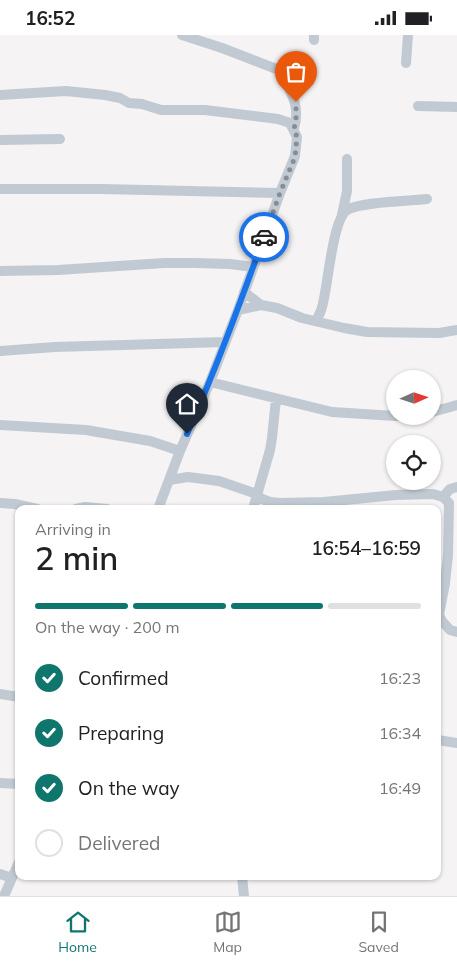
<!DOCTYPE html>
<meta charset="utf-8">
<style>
body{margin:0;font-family:Mulish,sans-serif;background:#f2f2f2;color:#202124;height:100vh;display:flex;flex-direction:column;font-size:19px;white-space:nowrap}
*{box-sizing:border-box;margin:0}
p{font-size:16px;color:#757577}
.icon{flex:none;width:28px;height:28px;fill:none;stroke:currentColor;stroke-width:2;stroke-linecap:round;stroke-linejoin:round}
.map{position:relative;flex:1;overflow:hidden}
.panel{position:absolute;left:15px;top:470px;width:426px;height:375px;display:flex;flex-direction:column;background:#fff;border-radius:10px;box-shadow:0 1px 4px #0004}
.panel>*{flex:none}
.needle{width:32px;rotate:87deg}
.buttons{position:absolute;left:386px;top:335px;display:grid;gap:10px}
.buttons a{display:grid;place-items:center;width:55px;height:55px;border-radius:50%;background:#fff;box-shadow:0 1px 4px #0004;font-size:25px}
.pin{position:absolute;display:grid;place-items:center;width:42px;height:42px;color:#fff;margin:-51px -21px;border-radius:50% 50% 50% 0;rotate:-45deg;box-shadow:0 0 5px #0007}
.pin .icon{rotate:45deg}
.courier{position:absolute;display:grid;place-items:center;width:50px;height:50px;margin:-25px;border:4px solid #1a73e8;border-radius:50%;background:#fff;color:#222;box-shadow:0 1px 6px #0007}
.head em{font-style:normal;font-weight:600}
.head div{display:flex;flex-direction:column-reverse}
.head{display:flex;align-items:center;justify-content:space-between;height:85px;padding:0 20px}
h1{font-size:32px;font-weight:600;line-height:38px}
.bar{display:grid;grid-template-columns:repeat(4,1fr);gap:8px 5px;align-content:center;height:60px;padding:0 20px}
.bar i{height:6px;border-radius:4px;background:#e0e0e0}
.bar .selected{background:#0f766e}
.bar p{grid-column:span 4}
ol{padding:0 20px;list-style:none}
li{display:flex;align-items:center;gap:15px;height:55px}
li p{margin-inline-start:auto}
li .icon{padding:5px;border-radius:50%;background:#0f766e;color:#fff;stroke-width:4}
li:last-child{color:#757577}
li i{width:28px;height:28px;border:2px solid #e0e0e0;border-radius:50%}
.status{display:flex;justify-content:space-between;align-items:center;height:35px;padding:0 25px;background:#fff;direction:ltr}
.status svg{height:14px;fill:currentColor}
.menu{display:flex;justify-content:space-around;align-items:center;height:70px;border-top:1px solid #e0e0e0;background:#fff;font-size:14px;color:#757577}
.menu a{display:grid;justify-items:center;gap:2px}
.menu .selected{color:#0f766e}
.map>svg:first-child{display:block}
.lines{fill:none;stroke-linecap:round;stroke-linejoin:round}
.minor{stroke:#c1cad2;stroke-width:10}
.done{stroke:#868d94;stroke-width:5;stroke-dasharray:0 9}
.route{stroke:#1a73e8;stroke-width:6}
</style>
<div class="status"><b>16:52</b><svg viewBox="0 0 49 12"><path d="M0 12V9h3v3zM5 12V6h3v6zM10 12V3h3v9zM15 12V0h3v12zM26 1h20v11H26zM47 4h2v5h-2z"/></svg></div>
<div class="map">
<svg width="457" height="861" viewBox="0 0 457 861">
<rect width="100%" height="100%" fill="#f5f3f3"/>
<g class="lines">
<path class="minor" d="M182 0 222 13 279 35C290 56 301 69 294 94
M314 5V0
M406 28 408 0
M0 60 66 56 105 60 120 63 129 68 142 69 161 75H205L278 84 290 88 297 102 295 121 280 158 238 275 210 347 180 416 158 474
M418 71 457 72
M0 105 60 104
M0 154H102L280 158
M342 180 347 156V124
M0 236 58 235 164 228H195L230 229 253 232
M244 257 261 270 277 273 302 283 344 293 367 297 439 298 457 295
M238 275 261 270
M316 286C318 282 321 277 322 272 328 253 332 185 347 175 359 167 410 166 427 164
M0 316 55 312 225 307
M210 347 332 377 395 381
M432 377 457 370
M397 381H409
M0 390 86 395 150 406 180 416
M169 445 188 442 219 446 251 457 256 459 262 464 270 467 280 468 324 467 396 460 433 459 443 462 449 468 448 520 445 548 439 580 442 586 450 595 457 597
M443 462 450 454 457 452
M0 468 15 469 37 474
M76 474 85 472 107 474
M253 474 270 415 272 403 276 364
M0 659 19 662
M438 705 457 708
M0 748 19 749
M0 839 12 843
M242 841 244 861
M4 861 19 827"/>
</g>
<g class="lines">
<path class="done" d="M264 202 280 158 295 122 297 102 294 94 296 85V67"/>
<path class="route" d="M187 399C216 334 240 268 264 202"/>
</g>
</svg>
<div class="buttons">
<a><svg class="needle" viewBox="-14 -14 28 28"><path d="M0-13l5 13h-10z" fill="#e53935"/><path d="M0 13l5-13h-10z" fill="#757577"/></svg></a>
<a><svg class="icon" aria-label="locate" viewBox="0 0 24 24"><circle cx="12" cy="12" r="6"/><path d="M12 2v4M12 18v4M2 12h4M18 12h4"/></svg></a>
</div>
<div class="pin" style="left:296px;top:67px;background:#ea580c"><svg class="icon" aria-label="bag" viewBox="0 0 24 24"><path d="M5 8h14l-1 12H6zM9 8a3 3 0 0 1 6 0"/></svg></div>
<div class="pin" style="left:187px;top:399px;background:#1f2937"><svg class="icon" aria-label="home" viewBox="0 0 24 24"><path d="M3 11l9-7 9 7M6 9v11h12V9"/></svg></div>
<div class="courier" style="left:264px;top:202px"><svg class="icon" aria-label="car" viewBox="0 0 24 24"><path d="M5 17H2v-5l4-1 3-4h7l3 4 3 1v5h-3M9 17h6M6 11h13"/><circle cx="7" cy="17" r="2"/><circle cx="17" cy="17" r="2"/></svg></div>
<section class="panel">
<div class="head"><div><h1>2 min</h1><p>Arriving in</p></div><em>16:54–16:59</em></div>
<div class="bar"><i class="selected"></i><i class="selected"></i><i class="selected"></i><i></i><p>On the way · 200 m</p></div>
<ol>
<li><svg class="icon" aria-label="check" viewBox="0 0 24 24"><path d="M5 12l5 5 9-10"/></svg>Confirmed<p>16:23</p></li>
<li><svg class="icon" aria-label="check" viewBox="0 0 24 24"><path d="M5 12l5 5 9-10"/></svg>Preparing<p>16:34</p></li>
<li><svg class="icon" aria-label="check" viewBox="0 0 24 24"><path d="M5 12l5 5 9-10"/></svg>On the way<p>16:49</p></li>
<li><i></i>Delivered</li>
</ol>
</section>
</div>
<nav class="menu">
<a class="selected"><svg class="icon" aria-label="home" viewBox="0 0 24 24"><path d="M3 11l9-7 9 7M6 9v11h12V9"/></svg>Home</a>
<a><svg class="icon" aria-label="map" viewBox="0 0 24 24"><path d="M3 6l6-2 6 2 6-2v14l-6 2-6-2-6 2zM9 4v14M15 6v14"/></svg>Map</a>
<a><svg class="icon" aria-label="saved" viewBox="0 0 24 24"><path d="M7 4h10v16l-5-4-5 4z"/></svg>Saved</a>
</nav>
